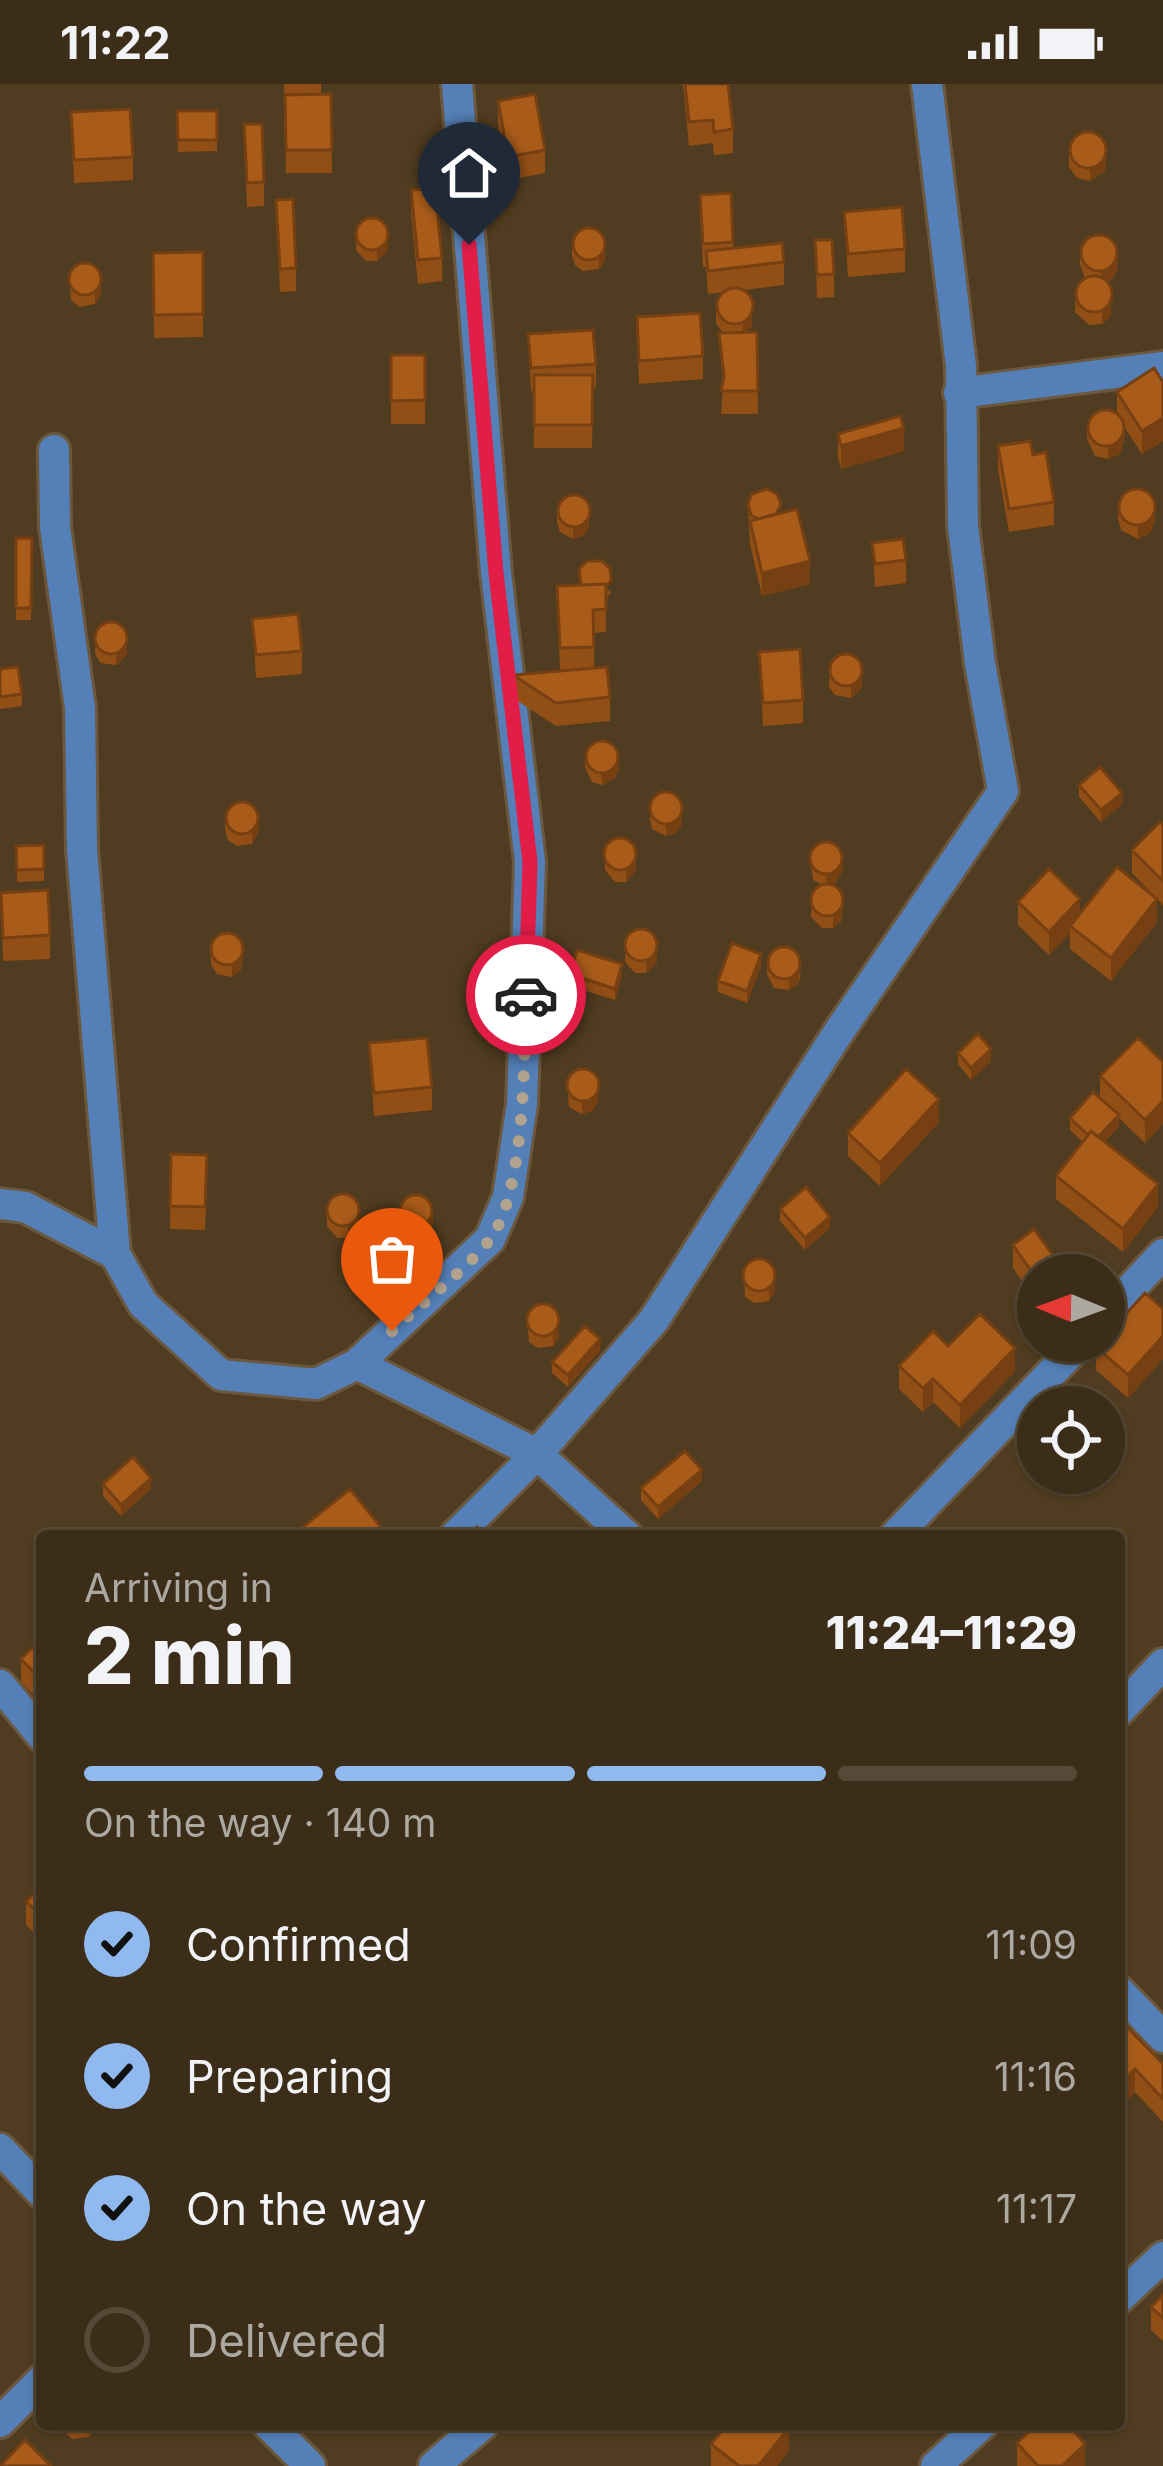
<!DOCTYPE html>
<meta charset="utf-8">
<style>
body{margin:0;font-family:Inter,sans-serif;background:#473925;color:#f1f3f6;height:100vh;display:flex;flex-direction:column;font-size:45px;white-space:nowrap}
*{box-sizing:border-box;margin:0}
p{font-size:39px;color:#aca8a2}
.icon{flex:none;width:66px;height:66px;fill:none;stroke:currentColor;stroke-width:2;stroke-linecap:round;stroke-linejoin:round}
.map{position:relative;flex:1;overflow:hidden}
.sheet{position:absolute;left:36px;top:1446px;width:1089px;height:900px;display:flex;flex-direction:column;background:#3c2d18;border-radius:12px;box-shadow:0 3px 9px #0004,0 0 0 3px #554937}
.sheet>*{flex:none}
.needle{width:78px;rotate:271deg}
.tools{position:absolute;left:1017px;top:1170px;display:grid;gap:24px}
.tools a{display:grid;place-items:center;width:108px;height:108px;border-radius:50%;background:#3c2d18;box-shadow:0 3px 9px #0004,0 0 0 3px #554937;font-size:60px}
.pin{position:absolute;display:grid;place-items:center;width:102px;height:102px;color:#fff;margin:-123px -51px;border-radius:50% 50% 50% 0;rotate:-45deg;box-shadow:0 0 12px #0007}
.pin .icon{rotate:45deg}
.courier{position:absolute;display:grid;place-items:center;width:120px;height:120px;margin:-60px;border:9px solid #e11d48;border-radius:50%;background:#fff;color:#222;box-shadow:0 3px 15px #0007}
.overview em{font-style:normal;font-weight:800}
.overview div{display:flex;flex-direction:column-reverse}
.overview{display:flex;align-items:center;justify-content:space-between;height:204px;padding:0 48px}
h1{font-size:78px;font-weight:800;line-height:90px}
.bar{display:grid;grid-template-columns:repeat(4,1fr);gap:18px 12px;align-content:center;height:144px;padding:0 48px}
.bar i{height:15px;border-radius:9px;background:#554937}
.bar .active{background:#90b9f0}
.bar p{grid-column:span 4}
ol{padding:0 48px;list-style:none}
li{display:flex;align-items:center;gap:36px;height:132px}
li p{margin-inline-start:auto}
li .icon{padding:12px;border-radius:50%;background:#90b9f0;color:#111;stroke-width:4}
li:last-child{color:#aca8a2}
li i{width:66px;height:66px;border:6px solid #554937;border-radius:50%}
.status{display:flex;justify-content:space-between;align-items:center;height:84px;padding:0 60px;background:#3c2d18;direction:ltr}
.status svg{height:33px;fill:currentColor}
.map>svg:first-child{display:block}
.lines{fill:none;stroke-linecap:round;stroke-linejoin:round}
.minor-casing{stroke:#6b583f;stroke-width:36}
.minor{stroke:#547fb7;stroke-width:30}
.wall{fill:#914f16}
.shaded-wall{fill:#764012}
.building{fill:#a95c1a;stroke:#764012;stroke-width:3}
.done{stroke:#b2a38e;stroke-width:12;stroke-dasharray:0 21.6}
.route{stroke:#e11d48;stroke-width:15}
</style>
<div class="status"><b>11:22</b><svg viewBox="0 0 49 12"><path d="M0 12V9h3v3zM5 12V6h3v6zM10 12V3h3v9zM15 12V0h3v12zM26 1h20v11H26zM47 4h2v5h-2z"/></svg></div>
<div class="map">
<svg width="1163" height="2382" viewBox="0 0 1163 2382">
<rect width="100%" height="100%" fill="#503c20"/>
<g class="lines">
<defs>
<path id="minor" d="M959 309 1163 283
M54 366 55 443 80 624 82 766 115 1170 143 1220 221 1291 316 1300 357 1280 537 1370 455 1452
M0 1120 25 1123 115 1170
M1104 1233 1163 1170
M357 1280 490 1155 508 1113 522 1020 530 778 496 489 457 0
M627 1452 537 1370 654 1236 838 949 1003 707 980 579 963 442 961 282 927 0
M895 1452 1082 1257
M0 1601 42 1652
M1119 1627 1163 1580
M1119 1907 1163 1953
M0 2065 42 2109
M1119 2214 1163 2173
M0 2338 42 2296
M268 2340 310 2382
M434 2382 483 2340
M936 2382 982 2340"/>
</defs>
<use href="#minor" class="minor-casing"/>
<use href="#minor" class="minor"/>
</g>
<path class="wall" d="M284 0H321V11L331 10 332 89H286Z
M683 0H728L733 45V69L714 71 713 59 689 62Z
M498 17 545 66V89L508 96 498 40Z
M177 27H217V67L178 68Z
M71 28 133 73V96L74 99Z
M244 40 264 98V122L247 123Z
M1069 72 1106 74 1105 87 1090 97 1077 94 1069 83Z
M411 106 442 174V197L418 200 411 129Z
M731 109 733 164 784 178V201L744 206 752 242 746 248H757L758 330H721L723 300 719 249H723L716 239V228L726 208 708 210 706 183H703L700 111Z
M276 116 296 184V207L280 208Z
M844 128 905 165V188L848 193Z
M357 143 388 166 377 177H366L356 166Z
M815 156 834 190V213L817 214Z
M572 159 605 176 599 185 583 187 575 181 572 171Z
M203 168V253L154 254 153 169Z
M1080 168 1118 183 1113 195 1107 198 1111 231 1102 240 1089 241 1075 228 1076 203 1087 194 1084 192 1080 180Z
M69 188 101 211 95 220 79 223 71 216Z
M637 233 703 272V295L639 300Z
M528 250 596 280V303H593L592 364H534V307H531Z
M391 271H425V340H391Z
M1163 298V357L1142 370 1125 344V352L1120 370 1108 375 1095 372 1087 355V343L1117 329V308Z
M838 350 904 367 841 385 838 373Z
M998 362 1033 371 1054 418V441L1009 448 998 385Z
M748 420 781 429 810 500 762 512 750 460Z
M1118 422 1155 437 1150 449 1138 455 1121 446 1118 434Z
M557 426 589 443 584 452 573 455 560 448 557 438Z
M16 454H32L31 536H16Z
M872 459 906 476V499L875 503Z
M579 485 611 508 606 515V548L594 549V584L610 613V637L556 642 513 614V591L560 587 557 502 579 501Z
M252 535 302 567V590L256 594Z
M96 547 127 570 116 581 101 579 95 570Z
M759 568 803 616V639L763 642Z
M830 580 862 603 851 614 835 611 829 603Z
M0 585 22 610V622L0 625Z
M585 672 619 684 615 694 602 701 592 698 585 683Z
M1079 701 1122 720 1101 738 1079 713Z
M650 723 682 740 676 749 666 752 652 745 650 735Z
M225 734 259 746 252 760 237 762 228 756 225 746Z
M1163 741V821L1132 789V766Z
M44 761V797L17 798 16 762Z
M605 764 636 786 626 798H615L605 786Z
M810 773 843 785 836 799 831 801 843 822 841 838 833 844H822L811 833 812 810 823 801 813 796Z
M1 809 50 851V875L3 877Z
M1018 818 1080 829 1157 838 1111 897 1070 865V849L1049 871 1018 841Z
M626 855 657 878 646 889H635L625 878Z
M211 870 243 871 241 886 232 893 217 890 211 881Z
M767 878 801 890 798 900 789 906 774 904 767 890Z
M761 882 747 919 718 908V897Z
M570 890 622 892 615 916 570 902Z
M369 959 432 1003V1026L374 1032Z
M958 969 991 977 971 996 958 980Z
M1163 978V1040L1145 1059 1119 1034V1043L1104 1058 1158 1123 1123 1168 1056 1115V1092L1083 1058 1070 1046V1034L1100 1014V992Z
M567 995 598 1018 592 1027 582 1030 569 1023Z
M939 1038 880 1102 848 1072V1049Z
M171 1070 207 1094 205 1146 170 1145Z
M401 1121 433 1139 426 1153 411 1155 402 1149Z
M780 1125 830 1144 805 1166 780 1137Z
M327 1130 358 1142 348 1154H337L327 1142Z
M1013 1161 1038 1191V1220L1013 1184Z
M744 1185 775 1208 769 1217 754 1219 745 1213Z
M1163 1225V1275L1128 1314 1096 1286V1263Z
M527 1230 559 1253 553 1262 538 1264 529 1258Z
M948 1262 1015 1287 960 1344 933 1318 923 1328 899 1305V1282Z
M600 1267 568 1303 552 1289V1278Z
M702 1397 658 1435 641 1416V1404Z
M103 1400 151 1405 121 1432 103 1412Z
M42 1554V1620L21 1598V1575Z
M42 1801V1856L26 1841V1818Z
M1119 1948 1163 1980V2038L1135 2008 1119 2024Z
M1163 2211V2257L1151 2246V2223Z
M62 2340H97V2343L89 2353 72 2355 64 2347Z
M1017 2359 1085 2382H1017Z
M711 2360 789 2367 777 2382H711Z"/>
<path class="shaded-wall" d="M1106 62 1105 87 1090 97V86Z
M388 154V166L377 177V166Z
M605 164V176L599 185V173Z
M1118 171V183L1113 195 1101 200V189Z
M101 200V211L95 220V208Z
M1111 219V231L1102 240V228Z
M752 231V242L743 252V240Z
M1163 334V357L1142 370V347Z
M1125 340V352L1120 370 1108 375V364Z
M904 344V367L841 385V362Z
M1155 425V437L1150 449 1138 455V443Z
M589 431V443L584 452 573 455V444Z
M810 477V500L762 512V489Z
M127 558V570L116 581V570Z
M862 591V603L851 614V602Z
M619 672V684L615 694 602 701V690Z
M1122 709V720L1101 738V726Z
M682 728V740L676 749 666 752V741Z
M259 734V746L252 760V748Z
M843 773V785L836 799 826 803V791Z
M636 775V786L626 798V786Z
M843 810 841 838 833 844V832Z
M1080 815V839L1070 842V849L1049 871V848Z
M1157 815V838L1111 897V874Z
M243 859 241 886 232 893V881Z
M657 866V878L646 889V877Z
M761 870V882L747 919V907Z
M801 878 798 900 789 906V895Z
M622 880V892L615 916V905Z
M991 965V977L971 996V984Z
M598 1006V1018L592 1027 582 1030V1018Z
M939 1015V1038L880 1102V1079Z
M1163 1017V1040L1145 1059V1036Z
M1119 1031V1043L1095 1069V1057Z
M1158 1100V1123L1123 1168V1145Z
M433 1127V1139L426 1153V1141Z
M358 1131V1142L348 1154V1142Z
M830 1133V1144L805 1166V1154Z
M775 1196V1208L769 1217V1205Z
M559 1241V1253L553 1262V1250Z
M1163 1252V1275L1128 1314V1291Z
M600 1255V1267L568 1303V1291Z
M1015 1264V1287L960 1344V1321Z
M933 1295V1318L923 1328V1304Z
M702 1386V1397L658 1435V1423Z
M151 1394V1405L121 1432V1421Z
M1127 1728V1751L1119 1759V1736Z
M1135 1985V2008L1119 2024V2001Z
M90 2340H97V2343L89 2353Z
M789 2344V2367L777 2382H758Z
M1085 2360V2382H1062Z"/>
<path class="building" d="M685 0H728L733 45 714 48 713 36 689 38Z
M331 10 332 66H286L285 11Z
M535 10 545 66 508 73 498 17Z
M130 25 133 73 74 76 71 28Z
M177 27H217V56H178Z
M244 40H262L264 98 247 99Z
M1070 66a18 18 0 1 1 36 0a18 18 0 1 1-36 0Z
M435 104 442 174 418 176 411 106Z
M731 109 733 158 703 160 700 111Z
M293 115 296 184 280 185 276 116Z
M902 123 905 165 848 170 844 128Z
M356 150a16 16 0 1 1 32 0a16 16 0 1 1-32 0Z
M573 160a16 16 0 1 1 32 0a16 16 0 1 1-32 0Z
M1081 169a18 18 0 1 1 36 0a18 18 0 1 1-36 0Z
M815 156H832L834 190 817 191Z
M782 159 784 178 708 187 706 167Z
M203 168V230L154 231 153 169Z
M69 195a16 16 0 1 1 32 0a16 16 0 1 1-32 0Z
M1076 210a18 18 0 1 1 36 0a18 18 0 1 1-36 0Z
M717 222a18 18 0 1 1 36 0a18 18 0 1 1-36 0Z
M700 229 703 272 639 277 637 233Z
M593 246 596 280 531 284 528 250Z
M757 248 758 307H721L724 292 719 249Z
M391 271H425V316L391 317Z
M1154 284 1163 298V334L1142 347 1117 308Z
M534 291H593L592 341H534Z
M1088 344a18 18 0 1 1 36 0a18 18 0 1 1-36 0Z
M900 332 904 344 841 362 838 350Z
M1030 357 1033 371 1046 368 1054 418 1009 425 998 362Z
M1119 423a18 18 0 1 1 36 0a18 18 0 1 1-36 0Z
M767 405 777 410 781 420 776 430 758 435 751 431 748 420 752 410Z
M558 427a16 16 0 1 1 32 0a16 16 0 1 1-32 0Z
M797 425 810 477 762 489 750 437Z
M16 454H32L31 524H16Z
M903 455 906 476 875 480 872 459Z
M587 477H602L610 485 611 496 606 503V500L581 501 579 485Z
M606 500V525L593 526 594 563 560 564 557 502Z
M298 530 302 567 256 571 252 535Z
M95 554a16 16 0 1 1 32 0a16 16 0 1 1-32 0Z
M800 565 803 616 763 619 759 568Z
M830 586a16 16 0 1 1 32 0a16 16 0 1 1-32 0Z
M18 583 22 610 0 613V585Z
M607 583 610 613 556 619 513 591Z
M586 673a16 16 0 1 1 32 0a16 16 0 1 1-32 0Z
M1100 683 1122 709 1101 726 1079 701Z
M650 724a16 16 0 1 1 32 0a16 16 0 1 1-32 0Z
M226 734a16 16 0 1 1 32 0a16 16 0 1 1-32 0Z
M1160 738 1163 741V797L1132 766Z
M604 770a16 16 0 1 1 32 0a16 16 0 1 1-32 0Z
M810 774a16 16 0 1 1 32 0a16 16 0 1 1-32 0Z
M44 761V785L17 786 16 762Z
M1117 783 1157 815 1111 874 1070 842Z
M1049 785 1080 815 1049 848 1018 818Z
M811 816a16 16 0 1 1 32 0a16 16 0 1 1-32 0Z
M48 806 50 851 3 854 1 809Z
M625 861a16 16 0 1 1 32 0a16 16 0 1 1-32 0Z
M211 865a16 16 0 1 1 32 0a16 16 0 1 1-32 0Z
M732 859 761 870 747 907 718 897Z
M768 879a16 16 0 1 1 32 0a16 16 0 1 1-32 0Z
M577 866 622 880 615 905 570 890Z
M978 950 991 965 971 984 958 969Z
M427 954 432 1003 374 1009 369 959Z
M1138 954 1163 978V1017L1145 1036 1100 992Z
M906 985 939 1015 880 1079 848 1049Z
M567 1001a16 16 0 1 1 32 0a16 16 0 1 1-32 0Z
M1093 1008 1119 1031 1098 1053 1091 1047 1088 1051 1070 1034Z
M1091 1047 1158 1100 1123 1145 1056 1092Z
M171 1070 207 1071 205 1123 170 1122Z
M806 1103 830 1133 805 1154 780 1125Z
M327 1126a16 16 0 1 1 32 0a16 16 0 1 1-32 0Z
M400 1127a16 16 0 1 1 32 0a16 16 0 1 1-32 0Z
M1034 1145 1067 1191H1038V1197L1013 1161Z
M743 1191a16 16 0 1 1 32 0a16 16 0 1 1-32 0Z
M1145 1209 1163 1225V1252L1128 1291 1096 1263 1101 1257H1104V1254Z
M527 1236a16 16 0 1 1 32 0a16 16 0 1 1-32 0Z
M980 1230 1015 1264 960 1321 933 1295 923 1304 899 1282 933 1247 948 1262Z
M585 1242 600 1255 568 1291 552 1278Z
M685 1367 702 1386 658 1423 641 1404Z
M133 1373 151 1394 121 1421 103 1400Z
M350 1405 388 1452H309L303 1443Z
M477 1443 485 1452H466Z
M42 1554V1597L21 1575Z
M1119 1720 1127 1728 1119 1736Z
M42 1801V1832L26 1818Z
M1126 1942 1163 1980V2015L1135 1985 1119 2001V1948Z
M1163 2211V2234L1151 2223Z
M727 2340H785L789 2344 758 2382H739L711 2360Z
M1037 2340H1067L1085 2360 1062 2382H1038L1017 2359Z
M25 2356 51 2382H0Z"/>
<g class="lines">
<path class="done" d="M392 1247C423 1218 460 1191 488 1158 526 1112 524 971 526 911"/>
<path class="route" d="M469 161 496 489 530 778 526 911"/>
</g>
</svg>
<div class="tools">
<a><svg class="needle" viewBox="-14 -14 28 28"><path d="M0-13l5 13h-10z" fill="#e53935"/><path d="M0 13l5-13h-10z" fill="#aca8a2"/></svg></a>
<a><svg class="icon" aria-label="locate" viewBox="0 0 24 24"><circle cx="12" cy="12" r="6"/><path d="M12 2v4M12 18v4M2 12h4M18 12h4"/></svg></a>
</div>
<div class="pin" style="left:392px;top:1247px;background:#ea580c"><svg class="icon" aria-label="bag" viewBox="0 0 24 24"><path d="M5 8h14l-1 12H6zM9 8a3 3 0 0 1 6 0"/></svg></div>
<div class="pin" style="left:469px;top:161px;background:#1f2937"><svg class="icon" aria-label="home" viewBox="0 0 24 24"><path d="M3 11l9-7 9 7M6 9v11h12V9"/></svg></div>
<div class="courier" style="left:526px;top:911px"><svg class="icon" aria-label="car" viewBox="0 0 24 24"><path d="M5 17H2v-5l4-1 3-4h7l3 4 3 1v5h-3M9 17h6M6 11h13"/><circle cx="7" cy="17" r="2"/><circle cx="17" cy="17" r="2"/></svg></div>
<section class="sheet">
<div class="overview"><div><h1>2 min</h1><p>Arriving in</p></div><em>11:24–11:29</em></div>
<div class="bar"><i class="active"></i><i class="active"></i><i class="active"></i><i></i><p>On the way · 140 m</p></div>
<ol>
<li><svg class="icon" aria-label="check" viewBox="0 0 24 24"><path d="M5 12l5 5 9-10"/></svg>Confirmed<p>11:09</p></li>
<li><svg class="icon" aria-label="check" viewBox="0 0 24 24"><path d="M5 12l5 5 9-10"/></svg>Preparing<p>11:16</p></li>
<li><svg class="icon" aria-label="check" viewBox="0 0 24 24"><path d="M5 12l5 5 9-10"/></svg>On the way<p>11:17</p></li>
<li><i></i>Delivered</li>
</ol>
</section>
</div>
